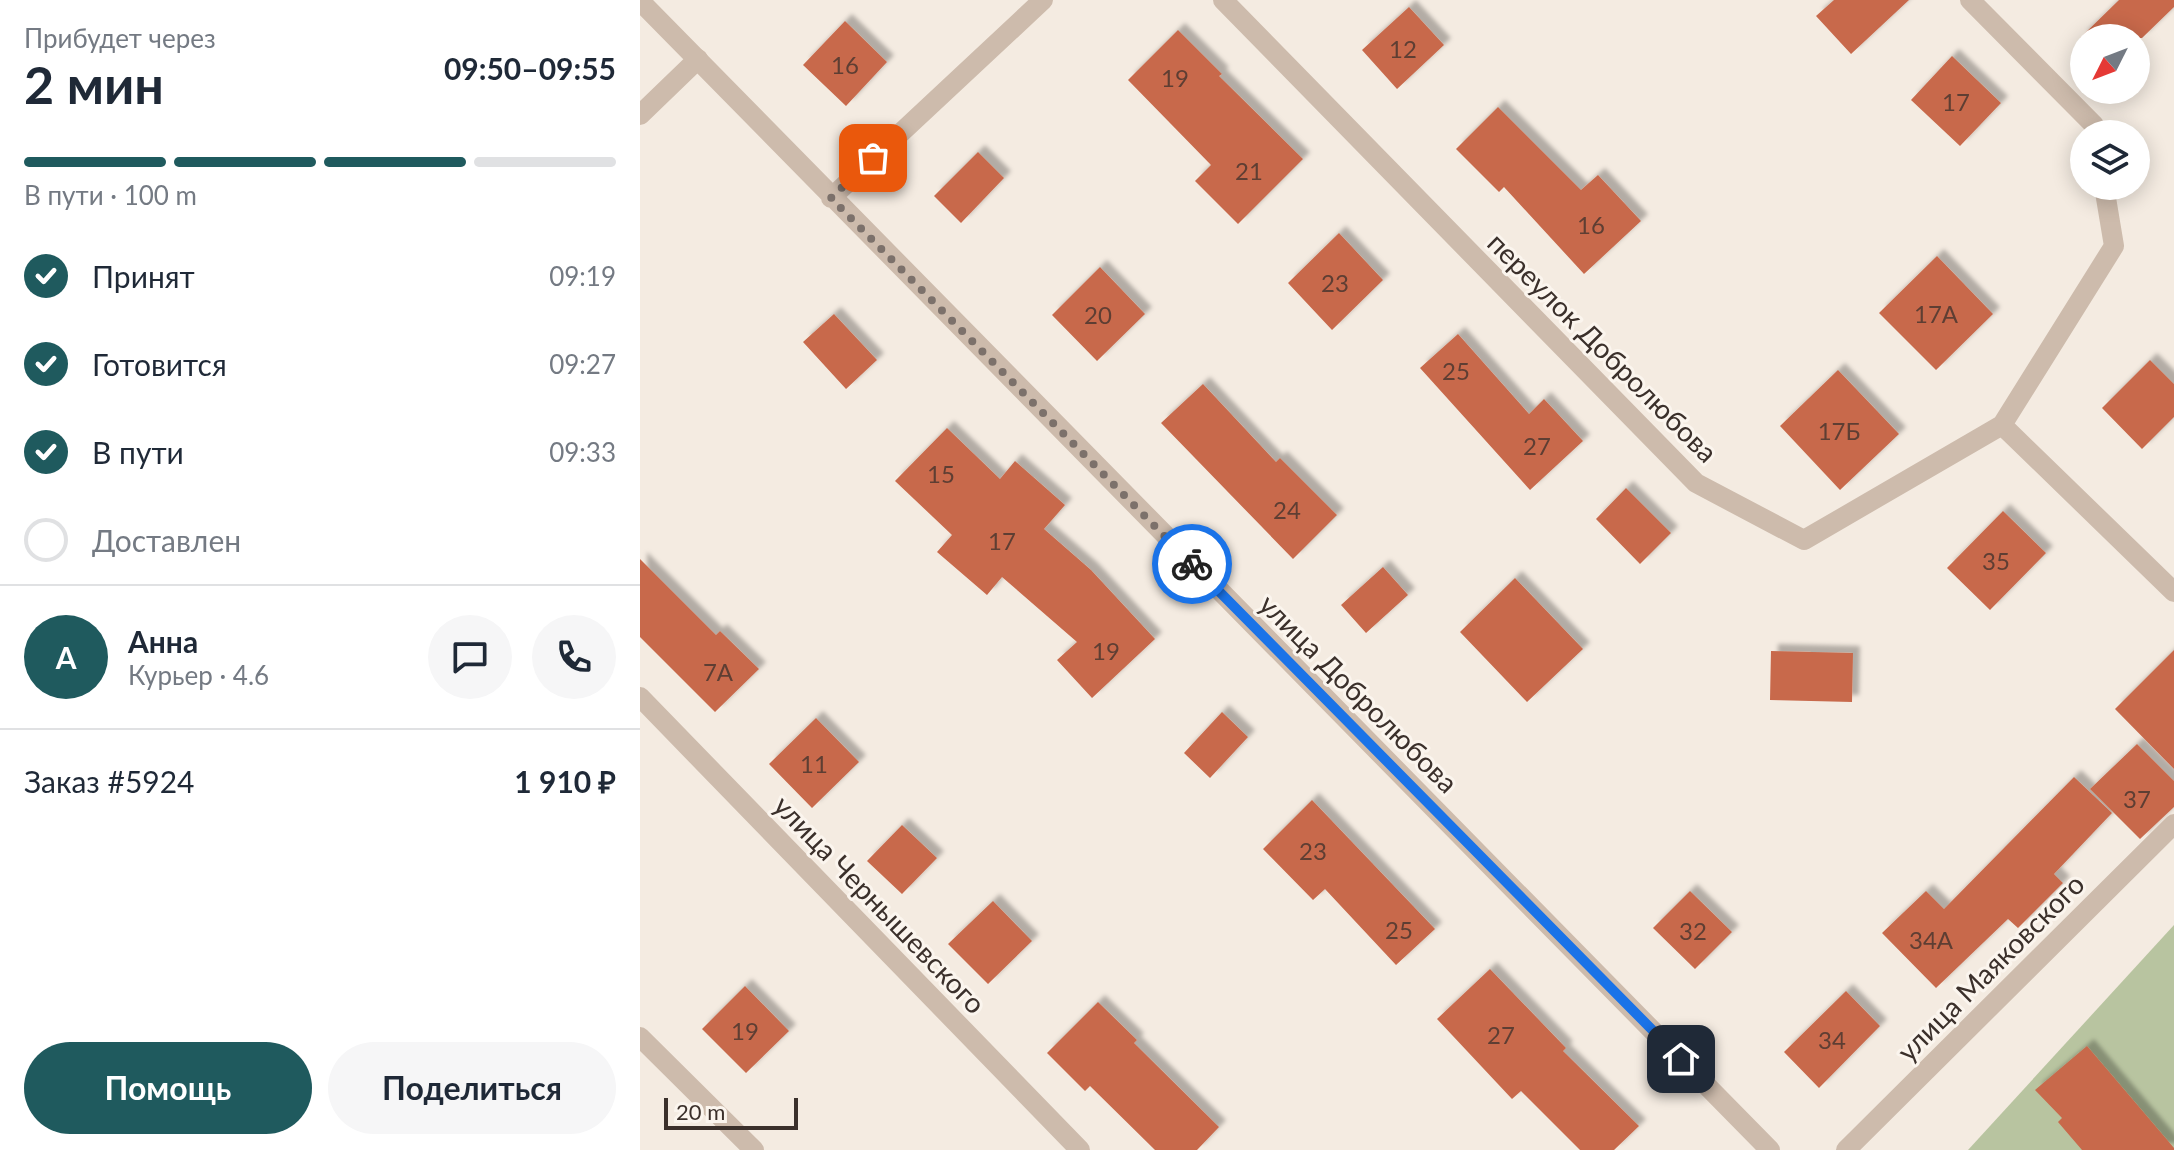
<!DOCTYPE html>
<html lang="ru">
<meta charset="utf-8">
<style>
body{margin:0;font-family:Lato,sans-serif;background:#f6f6f7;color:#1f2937;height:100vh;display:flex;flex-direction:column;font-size:30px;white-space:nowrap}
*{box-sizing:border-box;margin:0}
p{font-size:26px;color:#747a83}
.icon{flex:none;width:44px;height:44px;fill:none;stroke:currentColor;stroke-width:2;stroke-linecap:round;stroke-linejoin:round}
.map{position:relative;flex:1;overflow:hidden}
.details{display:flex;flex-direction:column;background:#fff;width:640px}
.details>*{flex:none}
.needle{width:52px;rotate:228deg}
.buttons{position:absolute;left:1430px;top:24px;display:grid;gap:16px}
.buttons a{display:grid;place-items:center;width:80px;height:80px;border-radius:50%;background:#fff;box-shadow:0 4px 20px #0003;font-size:40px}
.scale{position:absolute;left:24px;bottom:20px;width:134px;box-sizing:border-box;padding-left:8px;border:4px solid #3b302b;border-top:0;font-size:22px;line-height:28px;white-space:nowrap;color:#3b302b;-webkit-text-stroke:6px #fbf5ee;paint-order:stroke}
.pin{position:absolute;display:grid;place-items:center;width:68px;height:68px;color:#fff;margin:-34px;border-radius:16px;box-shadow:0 4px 12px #0006}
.courier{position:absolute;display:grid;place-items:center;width:80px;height:80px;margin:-40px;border:6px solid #1a73e8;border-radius:50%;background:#fff;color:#222;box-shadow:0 2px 10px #0007}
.overview em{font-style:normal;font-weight:700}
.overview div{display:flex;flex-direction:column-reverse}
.overview{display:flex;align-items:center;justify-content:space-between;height:136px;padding:0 24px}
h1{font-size:52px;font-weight:700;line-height:60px}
.bar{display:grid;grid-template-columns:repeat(4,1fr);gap:12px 8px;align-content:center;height:96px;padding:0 24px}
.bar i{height:10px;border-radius:6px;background:#e0e1e3}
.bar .on{background:#1f5a5e}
.bar p{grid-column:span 4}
.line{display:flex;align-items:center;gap:20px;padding:0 24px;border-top:2px solid #e0e1e3}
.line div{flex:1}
.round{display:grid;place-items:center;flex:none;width:84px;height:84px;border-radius:42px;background:#f6f6f7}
ol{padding:0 24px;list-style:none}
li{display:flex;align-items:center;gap:24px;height:88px}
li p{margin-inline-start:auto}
li .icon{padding:8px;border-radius:50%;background:#1f5a5e;color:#fff;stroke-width:4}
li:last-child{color:#747a83}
li i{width:44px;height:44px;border:4px solid #e0e1e3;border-radius:50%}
.button{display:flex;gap:16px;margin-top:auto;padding:16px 24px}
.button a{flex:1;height:92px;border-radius:48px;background:#1f5a5e;color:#fff;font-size:32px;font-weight:700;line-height:92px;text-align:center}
.button a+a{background:#f6f6f7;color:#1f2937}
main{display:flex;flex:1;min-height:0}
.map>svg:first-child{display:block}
.green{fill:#b8c4a0}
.building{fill:#c8694b;filter:url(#shadow)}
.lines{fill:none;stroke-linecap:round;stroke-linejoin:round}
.lane{stroke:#cdbbac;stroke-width:20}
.street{stroke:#cdbbac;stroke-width:20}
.done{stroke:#7c716b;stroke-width:8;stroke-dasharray:0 14.4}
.route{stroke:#1a73e8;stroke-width:10}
.labels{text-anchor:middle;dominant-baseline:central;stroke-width:6;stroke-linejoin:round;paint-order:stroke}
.number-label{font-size:24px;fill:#5e3e33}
.street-label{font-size:28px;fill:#3b302b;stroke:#fbf5ee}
</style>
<main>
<section class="details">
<div class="overview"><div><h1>2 мин</h1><p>Прибудет через</p></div><em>09:50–09:55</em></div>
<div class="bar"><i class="on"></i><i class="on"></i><i class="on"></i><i></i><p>В пути · 100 m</p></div>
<ol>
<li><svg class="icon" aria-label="check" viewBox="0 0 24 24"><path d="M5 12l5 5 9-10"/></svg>Принят<p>09:19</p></li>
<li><svg class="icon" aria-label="check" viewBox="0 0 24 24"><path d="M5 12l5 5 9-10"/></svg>Готовится<p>09:27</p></li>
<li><svg class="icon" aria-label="check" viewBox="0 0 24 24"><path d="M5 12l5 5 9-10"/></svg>В пути<p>09:33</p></li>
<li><i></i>Доставлен</li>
</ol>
<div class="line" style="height:144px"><b class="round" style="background:#1f5a5e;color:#fff">А</b><div><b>Анна</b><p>Курьер · 4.6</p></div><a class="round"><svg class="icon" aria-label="chat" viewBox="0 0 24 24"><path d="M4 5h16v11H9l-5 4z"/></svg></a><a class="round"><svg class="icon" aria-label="phone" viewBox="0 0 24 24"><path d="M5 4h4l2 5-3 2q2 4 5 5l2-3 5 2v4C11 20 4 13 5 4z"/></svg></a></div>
<div class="line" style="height:104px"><div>Заказ #5924</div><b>1 910 ₽</b></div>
<div class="button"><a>Помощь</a><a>Поделиться</a></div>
</section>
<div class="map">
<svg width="1534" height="1150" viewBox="0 0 1534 1150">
<defs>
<filter id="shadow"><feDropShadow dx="7" dy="-7" stdDeviation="2" flood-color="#0004"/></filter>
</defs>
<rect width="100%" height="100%" fill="#f4ebe1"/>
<path class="green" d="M1534 925V1150H1328Z"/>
<path class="building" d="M1194 0H1269L1211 54 1176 16Z
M1479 0H1534V7L1502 38H1440Z
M769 7 804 45 757 89 722 50Z
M205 21 247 62 206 106 163 65Z
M538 30 582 74 579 76 663 159 598 224 555 181 571 165 488 80Z
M1312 56 1361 103 1320 146 1271 100Z
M858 107 941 190 958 175 1001 221 944 274 864 187 859 192 816 149Z
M338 152 364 178 321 223 294 196Z
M699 233 743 280 692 330 648 283Z
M1297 256 1353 314 1296 370 1239 313Z
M460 267 505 314 457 361 412 315Z
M194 314 237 360 206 389 163 342Z
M818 334 889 414 904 399 943 441 890 490 780 368Z
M1510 360 1534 384V417L1502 449 1462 408Z
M1198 370 1259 434 1200 490 1140 426Z
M563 384 636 462 640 458 697 515 653 559 521 423Z
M307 428 360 479 375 461 425 505 404 529 451 570 515 639 452 698 417 660 437 642 362 577 347 595 297 552 312 535 255 481Z
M986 488 1031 533 1000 564 956 519Z
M1363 511 1406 553 1350 610 1307 568Z
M0 559 76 635 80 631 119 669 75 712 0 637Z
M743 567 768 595 726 633 701 605Z
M875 578 943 649 887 702 820 632Z
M1534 650V769L1475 709Z
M1131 651 1213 653 1212 702 1130 700Z
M582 712 608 737 570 778 544 753Z
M176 718 219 762 172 808 129 764Z
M1497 744 1534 781V807L1500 839 1450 789Z
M1434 777 1472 813 1414 874 1423 883 1378 928 1368 919 1296 988 1242 933 1286 891 1304 909Z
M672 800 795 929 756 965 685 889 673 900 623 849Z
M262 825 297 858 262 894 227 861Z
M1050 891 1092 932 1055 969 1013 928Z
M353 901 392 941 348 984 308 944Z
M850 969 926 1048 923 1051 999 1126 974 1150H940L881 1091 872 1099 797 1019Z
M105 986 149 1031 106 1073 62 1029Z
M1206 991 1240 1026 1179 1088 1144 1052Z
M458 1002 497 1040 494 1043 579 1127 557 1150H515L450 1086 445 1091 407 1053Z
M1447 1046 1534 1148V1150H1442L1418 1122 1422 1118 1395 1090Z"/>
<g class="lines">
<path class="lane" d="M0 115 58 59
M0 697 440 1150"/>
<path class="street" d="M583 0 1056 483 1164 540 1362 425 1534 592
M1330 0 1454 125 1456 134
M0 1 1130 1150
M191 198 403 0
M1362 425 1474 246 1464 186
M0 1037 114 1150
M1206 1150 1534 824"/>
</g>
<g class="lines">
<path class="done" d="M233 158 191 198 552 564"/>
<path class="route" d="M552 564 1041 1059"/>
</g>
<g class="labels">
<g class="number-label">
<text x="763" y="48">12</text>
<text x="205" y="64">16</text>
<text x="535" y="77">19</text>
<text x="1316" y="101">17</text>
<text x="609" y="170">21</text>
<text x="951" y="224">16</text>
<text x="695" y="282">23</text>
<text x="1296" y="313">17А</text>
<text x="458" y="314">20</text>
<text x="816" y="370">25</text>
<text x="1199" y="430">17Б</text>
<text x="897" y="445">27</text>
<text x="301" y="473">15</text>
<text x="647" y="509">24</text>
<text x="362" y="540">17</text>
<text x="1356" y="560">35</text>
<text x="466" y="650">19</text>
<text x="78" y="671">7А</text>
<text x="174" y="763">11</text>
<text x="1497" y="798">37</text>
<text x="673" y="850">23</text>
<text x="759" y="929">25</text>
<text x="1053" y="930">32</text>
<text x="1291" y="939">34А</text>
<text x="105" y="1030">19</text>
<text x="861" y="1034">27</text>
<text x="1192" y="1039">34</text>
</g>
<g class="street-label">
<text transform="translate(963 347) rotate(45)">переулок Добролюбова</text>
<text transform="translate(719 693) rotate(45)">улица Добролюбова</text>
<text transform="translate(240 904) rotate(46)">улица Чернышевского</text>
<text transform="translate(1350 967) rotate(-45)">улица Маяковского</text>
</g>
</g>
</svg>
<div class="buttons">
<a><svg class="needle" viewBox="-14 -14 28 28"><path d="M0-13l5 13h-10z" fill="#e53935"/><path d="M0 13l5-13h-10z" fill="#747a83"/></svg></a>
<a><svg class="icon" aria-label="layers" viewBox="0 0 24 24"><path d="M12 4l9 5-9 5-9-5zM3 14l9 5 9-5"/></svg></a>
</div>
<div class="scale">20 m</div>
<div class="pin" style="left:233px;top:158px;background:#ea580c"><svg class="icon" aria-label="bag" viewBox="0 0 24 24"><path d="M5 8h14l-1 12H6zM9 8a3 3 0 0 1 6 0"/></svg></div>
<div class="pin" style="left:1041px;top:1059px;background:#1f2937"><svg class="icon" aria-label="home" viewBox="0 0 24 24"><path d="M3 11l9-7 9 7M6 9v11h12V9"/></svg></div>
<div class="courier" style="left:552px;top:564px"><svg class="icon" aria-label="bike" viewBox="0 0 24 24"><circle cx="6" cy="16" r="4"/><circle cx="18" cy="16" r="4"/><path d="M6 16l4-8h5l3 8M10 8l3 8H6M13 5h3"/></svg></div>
</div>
</main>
